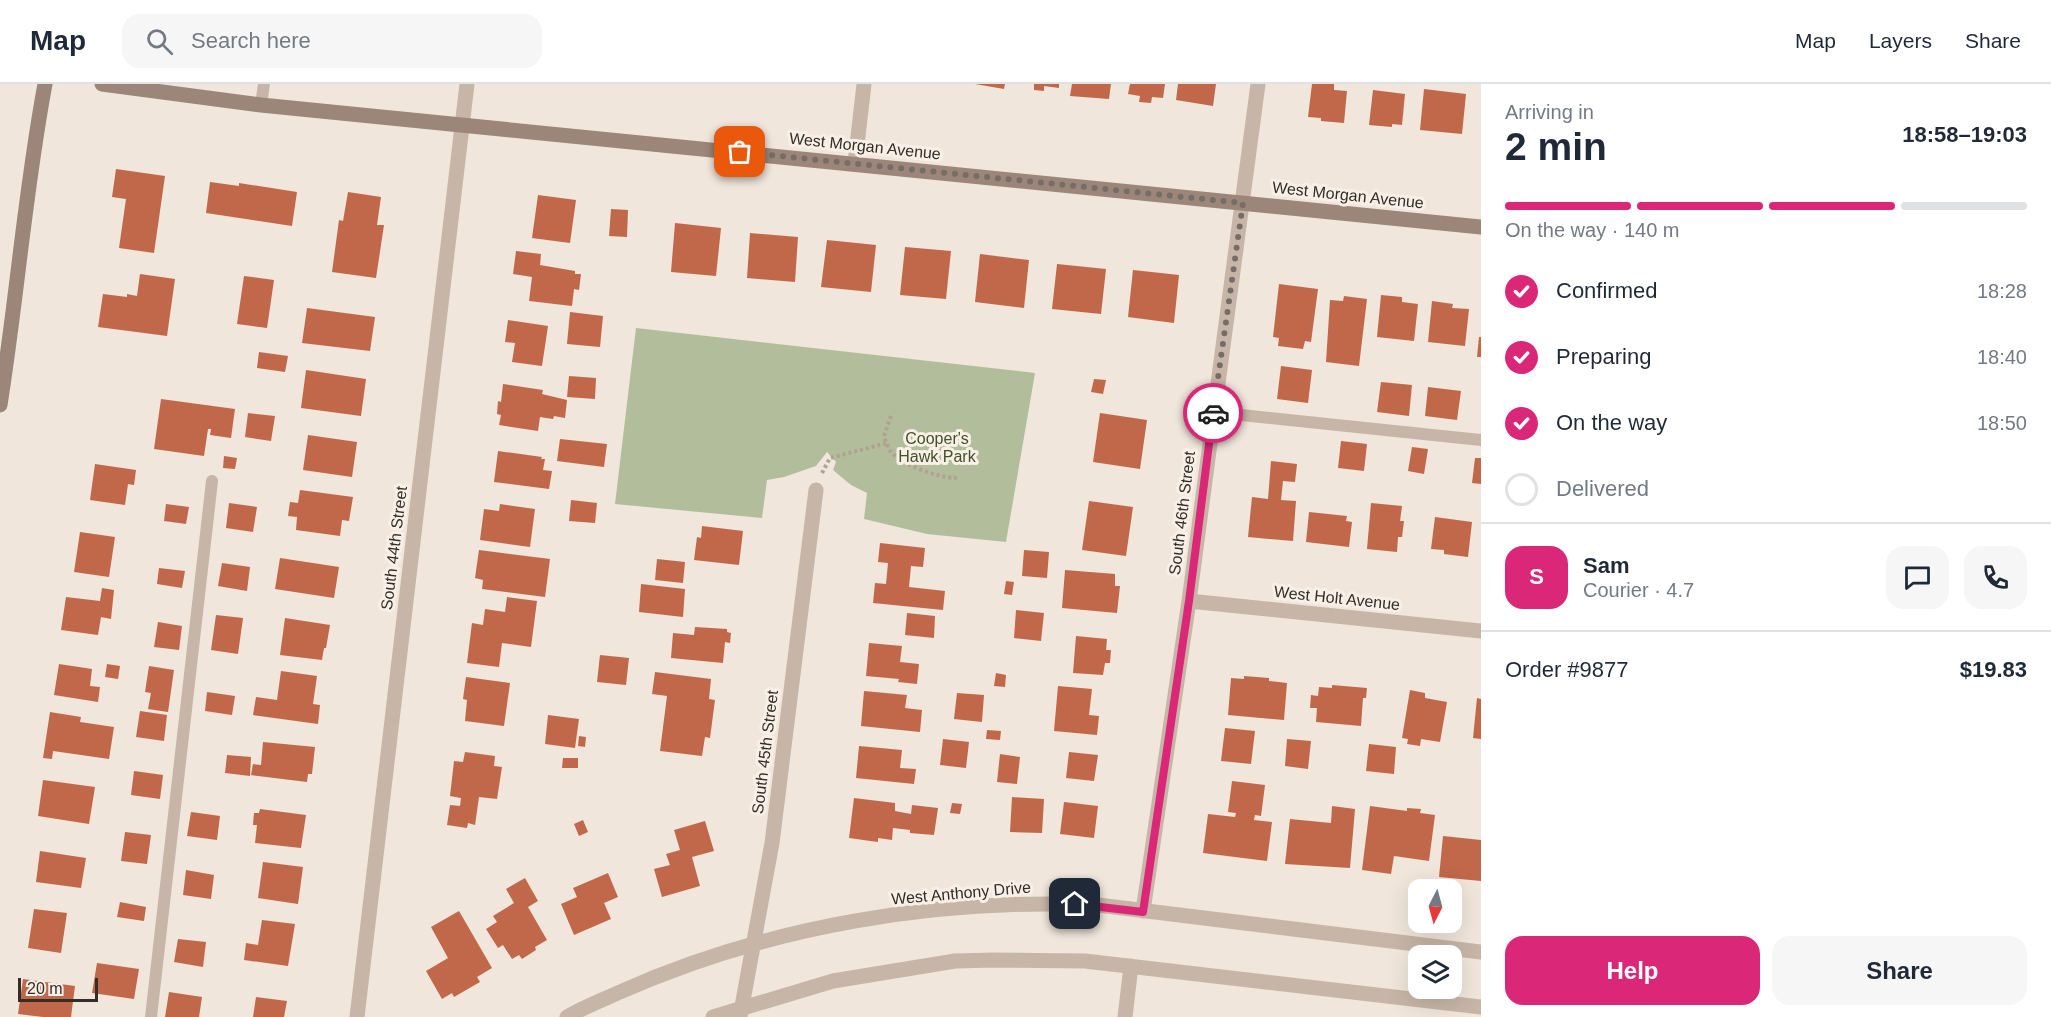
<!DOCTYPE html>
<meta charset="utf-8">
<style>
body{margin:0;font-family:Helvetica,sans-serif;background:#f6f6f7;color:#1f2937;height:100vh;display:flex;flex-direction:column;font-size:22px;white-space:nowrap}
*{box-sizing:border-box;margin:0}
p{font-size:20px;color:#747a83}
.icon{flex:none;width:33px;height:33px;fill:none;stroke:currentColor;stroke-width:2;stroke-linecap:round;stroke-linejoin:round}
.map{position:relative;flex:1;overflow:hidden}
.sheet{display:flex;flex-direction:column;background:#fff;width:570px}
.sheet>*{flex:none}
.needle{width:39px;rotate:186deg}
.buttons{position:absolute;left:1408px;top:795px;display:grid;gap:12px}
.buttons a{display:grid;place-items:center;width:54px;height:54px;border-radius:12px;background:#fff;box-shadow:0 6px 24px #0002;font-size:30px}
.scale{position:absolute;left:18px;bottom:15px;width:80px;box-sizing:border-box;padding-left:6px;border:3px solid #342c27;border-top:0;font-size:16px;line-height:21px;white-space:nowrap;color:#342c27;-webkit-text-stroke:4px #f8f0e7;paint-order:stroke}
.pin{position:absolute;display:grid;place-items:center;width:51px;height:51px;color:#fff;margin:-26px;border-radius:12px;box-shadow:0 3px 9px #0006}
.courier{position:absolute;display:grid;place-items:center;width:60px;height:60px;margin:-30px;border:4px solid #db2777;border-radius:50%;background:#fff;color:#222;box-shadow:0 2px 8px #0007}
.head em{font-style:normal;font-weight:700}
.head div{display:flex;flex-direction:column-reverse}
.head{display:flex;align-items:center;justify-content:space-between;height:102px;padding:0 24px}
h1{font-size:39px;font-weight:700;line-height:45px}
.bar{display:grid;grid-template-columns:repeat(4,1fr);gap:9px 6px;align-content:center;height:72px;padding:0 24px}
.bar i{height:8px;border-radius:4px;background:#e0e1e3}
.bar .on{background:#db2777}
.bar p{grid-column:span 4}
.line{display:flex;align-items:center;gap:15px;padding:0 24px;border-top:2px solid #e0e1e3}
.line div{flex:1}
.round{display:grid;place-items:center;flex:none;width:63px;height:63px;border-radius:18px;background:#f6f6f7}
ol{padding:0 24px;list-style:none}
li{display:flex;align-items:center;gap:18px;height:66px}
li p{margin-inline-start:auto}
li .icon{padding:6px;border-radius:50%;background:#db2777;color:#fff;stroke-width:4}
li:last-child{color:#747a83}
li i{width:33px;height:33px;border:3px solid #e0e1e3;border-radius:50%}
.action{display:flex;gap:12px;margin-top:auto;padding:12px 24px}
.action a{flex:1;height:69px;border-radius:18px;background:#db2777;color:#fff;font-size:24px;font-weight:700;line-height:69px;text-align:center}
.action a+a{background:#f6f6f7;color:#1f2937}
header{display:flex;align-items:center;gap:36px;box-sizing:border-box;height:84px;padding:0 30px;background:#fff;border-bottom:2px solid #e0e1e3}
header strong{font-size:28px}
nav{display:flex;gap:33px;margin-inline-start:auto;font-size:21px}
.search{width:420px;height:54px;background:#f6f6f7;display:flex;align-items:center;gap:15px;box-sizing:border-box;padding:0 21px;border-radius:18px;color:#747a83;font-size:22px}
main{display:flex;flex:1;min-height:0}
.map>svg:first-child{display:block}
.green{fill:#b2be9b}
.building{fill:#c06849}
.lines{fill:none;stroke-linecap:round;stroke-linejoin:round}
.path{stroke:#b3a092;stroke-width:4;stroke-dasharray:3 3;stroke-linecap:butt}
.lane{stroke:#c7b6a7;stroke-width:12}
.street{stroke:#c7b6a7;stroke-width:15}
.secondary{stroke:#9b8679;stroke-width:15}
.done{stroke:#766d66;stroke-width:6;stroke-dasharray:0 10.8}
.route{stroke:#db2777;stroke-width:8}
.labels{text-anchor:middle;dominant-baseline:central;stroke-width:6;stroke-linejoin:round;paint-order:stroke}
.street-label{font-size:16px;fill:#342c27;stroke:#f8f0e7}
.park-label{font-size:16px;fill:#43512c;stroke:#f8f0e7}
</style>
<header>
<strong>Map</strong>
<div class="search"><svg class="icon" aria-label="search" viewBox="0 0 24 24"><circle cx="10" cy="10" r="6"/><path d="M15 15l6 6"/></svg>Search here</div>
<nav><a>Map</a><a>Layers</a><a>Share</a></nav>
</header>
<main>
<div class="map">
<svg width="1481" height="933" viewBox="0 0 1481 933">
<rect width="100%" height="100%" fill="#f0e6db"/>
<path class="green" d="M636 244 1035 289 1006 458 927 450 864 435 867 409 851 401 833 386 836 378 827 368 816 382 784 393 767 396 762 434 615 420Z"/>
<path class="building" d="M975 0H1005L1004 5Z
M1034 0H1059V4L1044 2V7L1034 6Z
M1072 0H1111L1109 15 1070 12Z
M1130 0H1165L1163 14 1152 13 1151 19 1139 18 1140 12 1128 10Z
M1178 0H1216L1213 22 1176 16Z
M1312 0H1334V6L1347 7 1344 39 1321 37V34L1308 33Z
M1424 5 1466 10 1462 50 1420 46Z
M1373 6 1405 10 1402 41 1392 40V43L1369 41Z
M116 85 165 92 154 169 119 164 126 115 112 113Z
M210 98 239 102V99L297 108 292 142 206 129Z
M348 108 381 113 377 141H384L376 194 332 188 339 136 343 137Z
M538 111 576 116 570 159 532 154Z
M611 125 628 126 627 153 609 152Z
M675 139 721 144 716 192 671 188Z
M750 149 798 153 795 198 747 194Z
M827 156 876 161 871 208 821 203Z
M905 163 951 167 946 215 900 211Z
M516 167 541 170 540 181 575 187V190H581L579 206 574 205 572 222 529 217 532 193 513 190Z
M980 170 1029 176 1024 224 975 218Z
M1057 180 1106 185 1101 230 1052 225Z
M1133 186 1179 191 1174 239 1128 233Z
M140 190 175 195 167 252 98 243 103 210 127 213V210L137 212Z
M244 192 274 196 267 244 237 240Z
M1279 200 1318 205 1311 258 1305 257 1303 265 1278 262 1279 254 1273 253Z
M1381 211 1402 213V218L1418 220 1414 257 1377 253Z
M1344 212 1367 215 1359 282 1326 278 1330 216 1343 217Z
M1432 217 1453 220 1452 224 1469 225 1465 262 1428 258Z
M307 224 375 233 370 267 302 259Z
M570 228 603 232 600 263 567 260Z
M508 236 548 242 542 282 512 278 515 259 505 258Z
M1479 253H1481V273H1477Z
M259 268 288 272 285 288 257 284Z
M1281 282 1312 286 1308 319 1277 315Z
M306 286 366 295 361 332 301 324Z
M569 292 596 294 595 315 567 313Z
M1094 295 1106 296 1103 310 1091 308Z
M1381 298 1412 301 1409 332 1377 328Z
M503 300 543 306 542 310 567 316 565 334 554 332 553 335 540 333 538 347 499 341 501 331 497 330 498 317 501 318Z
M1428 303 1461 307 1457 336 1425 332Z
M161 315 235 325 231 354 210 351 211 345H208L204 372 154 365Z
M248 329 275 332 271 357 245 353Z
M1100 329 1147 336 1140 385 1093 378Z
M308 351 357 358 352 393 303 386Z
M560 355 607 360 604 383 557 377Z
M1341 357 1367 360 1364 387 1338 384Z
M1412 363 1428 365 1424 390 1408 387Z
M498 367 542 373 541 375H545L543 386 552 387 549 405 494 398Z
M224 372 237 374 235 385 223 384Z
M1475 374H1481V400L1472 399Z
M1271 377 1297 380 1295 398 1283 397 1281 416 1296 417 1293 457 1248 453 1252 413 1268 415Z
M95 380 136 386 134 401 128 400 125 421 90 416Z
M300 406 353 413 349 437 342 436 340 452 296 446 297 433 288 432 290 418 298 419Z
M571 416 597 419 595 439 569 437Z
M1089 417 1133 423 1126 472 1082 466Z
M229 419 257 423 253 448 226 444Z
M1371 419 1402 422 1400 437H1404L1402 453H1398L1397 468 1367 465Z
M166 420 189 423 186 440 164 437Z
M500 420 535 425 530 463 480 456 484 425 499 427Z
M1309 428 1347 432 1346 437 1352 438 1349 463 1306 458Z
M1435 433 1472 438 1468 473 1444 470V466L1431 465Z
M702 442 743 447 739 481 694 476 697 453 701 454Z
M80 448 115 453 109 493 74 488Z
M880 459 925 464 923 483 911 482 909 503 945 507 943 526 873 519 875 499 886 500 888 479 878 478Z
M479 466 550 475 545 513 482 505 483 496 475 494Z
M1024 466 1049 468 1047 494 1022 492Z
M280 474 339 483 334 514 275 505Z
M657 475 685 478 683 499 655 496Z
M222 479 250 483 247 507 218 502Z
M159 484 185 487 182 504 157 500Z
M1065 486 1115 490V502H1120L1117 529 1062 524Z
M1006 497 1014 498 1012 511 1004 510Z
M641 500 685 505 683 533 639 528Z
M102 504 114 506 111 535 101 533 98 551 61 546 66 513 100 517Z
M507 513 537 517 531 563 502 559 499 583 467 579 472 539 483 541 485 525 505 528Z
M1016 526 1044 529 1041 557 1014 554Z
M907 529 935 532 934 554 905 551Z
M216 531 243 534 238 570 211 566Z
M285 534 330 541 326 564H324L322 576 280 571Z
M158 538 182 542 179 566 154 563Z
M695 543 727 545V548L731 549 730 559 725 558 723 579 671 574 673 549 694 551Z
M1076 552 1107 555 1106 566H1111L1110 579H1105L1103 591 1073 589Z
M869 559 902 562 900 578 919 580 917 600 898 598 899 595 866 592Z
M600 571 629 574 626 601 597 598Z
M59 580 92 585 90 602 100 603 98 618 54 611Z
M107 580 120 582 118 595 105 593Z
M149 582 174 586 168 628 148 625 151 609 145 608Z
M281 587 317 592 313 620 320 621 318 640 253 631 256 613 277 616Z
M655 588 711 595 709 615 715 616 710 654 705 653 702 672 660 667 667 612 652 610Z
M996 589 1006 591 1005 603 994 602Z
M1244 592 1269 594V597L1287 599 1284 636 1228 631 1231 594 1244 595Z
M466 593 510 599 504 642 465 637 467 616 463 615Z
M1332 601 1367 604 1366 614H1363L1361 642 1316 638 1317 624H1310L1311 611 1318 612 1319 603 1332 604Z
M1058 602 1092 605 1089 631 1099 632 1097 651 1054 647Z
M1410 606 1425 609V614L1447 618 1440 658 1421 655 1420 662 1407 660 1408 655 1402 654Z
M864 607 907 611 905 624 922 626 920 648 861 642Z
M207 608 235 612 232 631 205 627Z
M957 609 984 611 982 638 954 635Z
M1477 614 1481 615V655L1473 654Z
M140 627 167 631 164 657 136 653Z
M50 628 81 633 80 638 114 643 109 675 53 667 52 675 43 674Z
M548 631 579 635 575 664 545 660Z
M1225 644 1255 647 1251 680 1221 677Z
M987 646 1001 647 1000 656 986 655Z
M579 652 586 653 585 663 578 662Z
M943 655 969 658 966 684 940 681Z
M1287 655 1311 657 1308 685 1285 682Z
M263 658 315 663 312 690H308L307 698 251 691 253 680 261 681Z
M1369 660 1396 663 1394 690 1366 687Z
M859 662 902 666 900 684 916 685 914 700 856 694Z
M465 668 495 672 494 682 502 683 497 715 479 713 475 741 468 739 467 744 447 741 450 721 460 722 461 714 450 712 454 677 463 678Z
M1069 668 1098 671 1094 697 1066 694Z
M1000 670 1020 673 1017 700 997 698Z
M227 671 251 673 250 692 225 689Z
M563 674H578V684H562Z
M134 687 163 691 160 715 131 711Z
M43 696 95 703 89 740 38 732Z
M1232 697 1265 701 1261 732 1255 731 1254 736 1272 738 1267 777 1203 769 1208 730 1235 733 1236 729 1228 728Z
M1012 713 1044 715 1042 749 1010 748Z
M854 714 895 719V727L911 730 912 721 938 724 934 751 910 749V746L893 744 892 756 878 754V758L849 754Z
M1064 718 1098 722 1094 754 1060 750Z
M952 719 962 720 960 730 950 729Z
M1332 722 1355 725 1350 784 1285 780 1290 735 1331 739Z
M1370 722 1407 727V724L1421 725 1420 729 1435 731 1429 777 1394 772 1391 790 1362 786Z
M260 725 306 731 301 764 255 759 257 741H253L254 729H259Z
M191 728 220 732 217 756 187 752Z
M583 736 588 748 579 752 574 740Z
M705 737 714 767 692 773 700 802 662 813 654 785 670 781 666 770 680 766 674 746Z
M125 748 151 751 147 780 121 777Z
M1443 752 1481 756V797L1439 793Z
M40 767 86 774 81 804 36 798Z
M263 778 303 783 298 820 258 814Z
M186 786 214 791 211 815 183 811Z
M608 789 618 813 604 819 611 835 574 851 561 820 577 813 573 804Z
M525 794 538 817 528 823 547 856 535 863 536 866 522 875 519 871 512 875 503 861 498 864 486 845 497 838 493 832 514 819 506 805Z
M120 818 146 823 144 837 117 833Z
M34 825 67 829 61 869 28 864Z
M459 827 492 884 477 893 480 898 454 913 452 909 442 915 426 887 448 874 431 843Z
M262 836 295 840 288 882 244 876 246 859 258 861Z
M178 855 206 858 203 883 174 878Z
M97 879 139 885 134 915 92 909Z
M23 895 75 902 71 933H43L18 930Z
M169 908 202 913 199 933H165Z
M256 913 287 917 284 933H253Z"/>
<g class="lines">
<path class="path" d="M891 332 884 352C886 358 888 365 892 369 905 382 937 393 955 394L957 390
M822 389 830 374 887 359"/>
<path class="lane" d="M261 21 264 0
M1213 328 1481 356
M151 933 212 397"/>
<path class="street" d="M855 79 864 0
M1189 517 1481 547
M1143 827 1189 517 1258 0
M357 933 467 0
M567 933C584 923 602 916 620 908 768 842 937 814 1098 821L1481 868
M713 933 833 897 955 877 994 876 1085 877 1481 923
M740 933 772 759 816 406
M1125 933 1131 882"/>
<path class="secondary" d="M102 0 261 21 1481 143
M0 321C17 214 25 106 45 0"/>
</g>
<g class="lines">
<path class="done" d="M740 68 1243 119 1213 329"/>
<path class="route" d="M1075 820 1143 828 1189 517 1213 329"/>
</g>
<g class="labels">
<g class="street-label">
<text transform="translate(865 62) rotate(6)">West Morgan Avenue</text>
<text transform="translate(1348 111) rotate(6)">West Morgan Avenue</text>
<text transform="translate(1182 429) rotate(-83)">South 46th Street</text>
<text transform="translate(394 464) rotate(-83)">South 44th Street</text>
<text transform="translate(1337 514) rotate(6)">West Holt Avenue</text>
<text transform="translate(765 668) rotate(-83)">South 45th Street</text>
<text transform="translate(961 809) rotate(-5)">West Anthony Drive</text>
</g>
<g class="park-label">
<text x="937" y="354">Cooper's<tspan x="937" dy="18">Hawk Park</tspan></text>
</g>
</g>
</svg>
<div class="buttons">
<a><svg class="needle" viewBox="-14 -14 28 28"><path d="M0-13l5 13h-10z" fill="#e53935"/><path d="M0 13l5-13h-10z" fill="#747a83"/></svg></a>
<a><svg class="icon" aria-label="layers" viewBox="0 0 24 24"><path d="M12 4l9 5-9 5-9-5zM3 14l9 5 9-5"/></svg></a>
</div>
<div class="scale">20 m</div>
<div class="pin" style="left:740px;top:68px;background:#ea580c"><svg class="icon" aria-label="bag" viewBox="0 0 24 24"><path d="M5 8h14l-1 12H6zM9 8a3 3 0 0 1 6 0"/></svg></div>
<div class="pin" style="left:1075px;top:820px;background:#1f2937"><svg class="icon" aria-label="home" viewBox="0 0 24 24"><path d="M3 11l9-7 9 7M6 9v11h12V9"/></svg></div>
<div class="courier" style="left:1213px;top:329px"><svg class="icon" aria-label="car" viewBox="0 0 24 24"><path d="M5 17H2v-5l4-1 3-4h7l3 4 3 1v5h-3M9 17h6M6 11h13"/><circle cx="7" cy="17" r="2"/><circle cx="17" cy="17" r="2"/></svg></div>
</div>
<section class="sheet">
<div class="head"><div><h1>2 min</h1><p>Arriving in</p></div><em>18:58–19:03</em></div>
<div class="bar"><i class="on"></i><i class="on"></i><i class="on"></i><i></i><p>On the way · 140 m</p></div>
<ol>
<li><svg class="icon" aria-label="check" viewBox="0 0 24 24"><path d="M5 12l5 5 9-10"/></svg>Confirmed<p>18:28</p></li>
<li><svg class="icon" aria-label="check" viewBox="0 0 24 24"><path d="M5 12l5 5 9-10"/></svg>Preparing<p>18:40</p></li>
<li><svg class="icon" aria-label="check" viewBox="0 0 24 24"><path d="M5 12l5 5 9-10"/></svg>On the way<p>18:50</p></li>
<li><i></i>Delivered</li>
</ol>
<div class="line" style="height:108px"><b class="round" style="background:#db2777;color:#fff">S</b><div><b>Sam</b><p>Courier · 4.7</p></div><a class="round"><svg class="icon" aria-label="chat" viewBox="0 0 24 24"><path d="M4 5h16v11H9l-5 4z"/></svg></a><a class="round"><svg class="icon" aria-label="phone" viewBox="0 0 24 24"><path d="M5 4h4l2 5-3 2q2 4 5 5l2-3 5 2v4C11 20 4 13 5 4z"/></svg></a></div>
<div class="line" style="height:78px"><div>Order #9877</div><b>$19.83</b></div>
<div class="action"><a>Help</a><a>Share</a></div>
</section>
</main>
